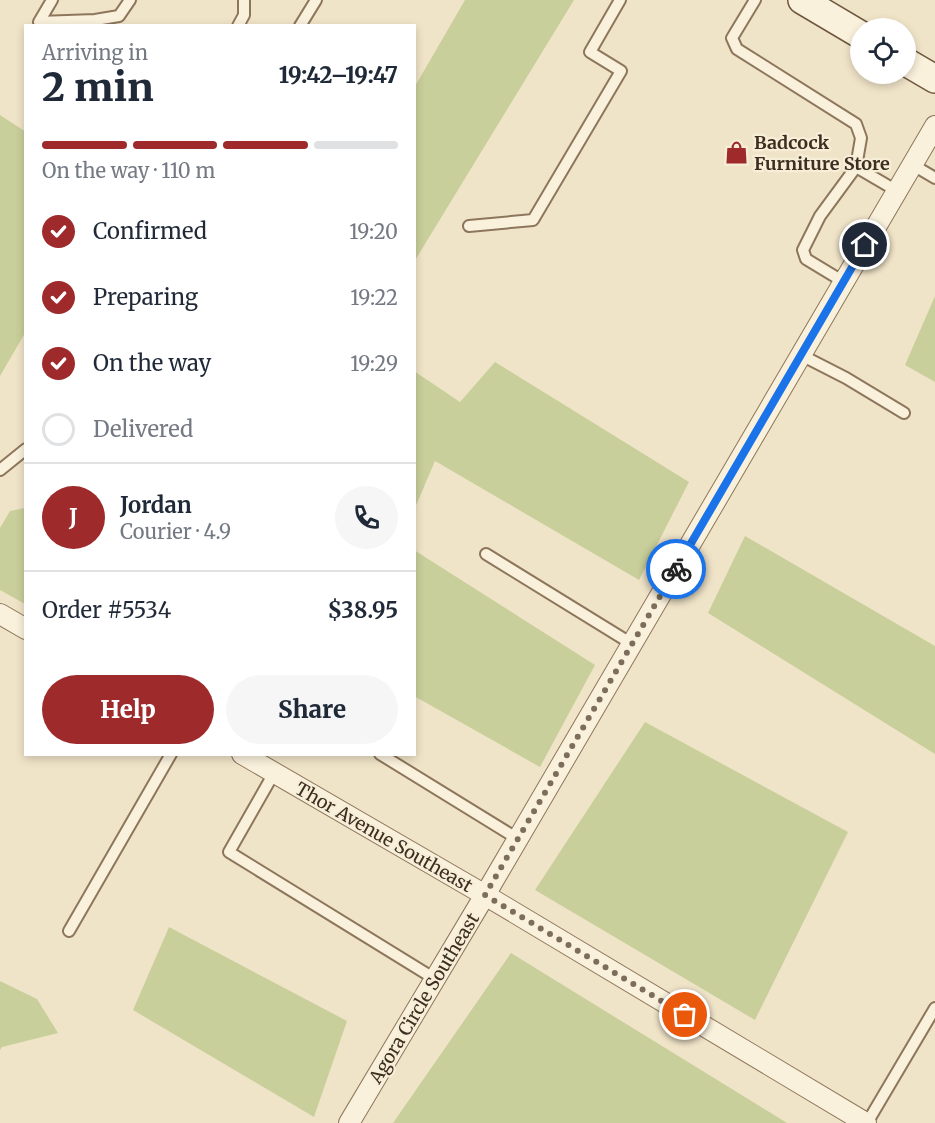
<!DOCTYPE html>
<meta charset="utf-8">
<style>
body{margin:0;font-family:Merriweather,serif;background:#f6f6f7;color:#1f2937;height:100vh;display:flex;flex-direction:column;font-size:22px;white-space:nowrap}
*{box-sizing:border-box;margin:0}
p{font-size:20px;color:#747a83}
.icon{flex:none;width:33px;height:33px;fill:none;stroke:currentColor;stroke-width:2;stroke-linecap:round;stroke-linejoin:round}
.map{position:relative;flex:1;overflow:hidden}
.side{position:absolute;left:24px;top:24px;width:392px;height:732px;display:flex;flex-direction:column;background:#fff;border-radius:0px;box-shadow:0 3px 9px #0003}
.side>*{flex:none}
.buttons{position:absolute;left:850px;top:18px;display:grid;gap:12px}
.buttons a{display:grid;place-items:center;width:66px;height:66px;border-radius:50%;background:#fff;box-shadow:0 3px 9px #0003;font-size:30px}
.pin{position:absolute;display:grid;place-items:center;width:51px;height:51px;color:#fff;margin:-26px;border:3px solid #fff;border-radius:50%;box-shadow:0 2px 6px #0007}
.courier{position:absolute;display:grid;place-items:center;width:60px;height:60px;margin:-30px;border:4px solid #1a73e8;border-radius:50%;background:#fff;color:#222;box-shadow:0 2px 8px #0007}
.summary em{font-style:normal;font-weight:800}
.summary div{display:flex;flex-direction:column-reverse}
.summary{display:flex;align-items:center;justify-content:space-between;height:102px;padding:0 18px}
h1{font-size:39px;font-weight:800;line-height:45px}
.bar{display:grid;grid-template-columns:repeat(4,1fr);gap:9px 6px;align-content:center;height:72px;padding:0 18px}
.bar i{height:8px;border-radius:4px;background:#e0e1e3}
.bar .active{background:#9e2a2b}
.bar p{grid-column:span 4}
.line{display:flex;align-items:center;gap:15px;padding:0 18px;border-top:2px solid #e0e1e3}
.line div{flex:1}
.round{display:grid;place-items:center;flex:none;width:63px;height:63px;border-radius:32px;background:#f6f6f7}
ol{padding:0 18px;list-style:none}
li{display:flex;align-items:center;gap:18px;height:66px}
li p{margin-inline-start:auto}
li .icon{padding:6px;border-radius:50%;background:#9e2a2b;color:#fff;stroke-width:4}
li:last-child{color:#747a83}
li i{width:33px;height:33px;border:3px solid #e0e1e3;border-radius:50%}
.primary-button{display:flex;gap:12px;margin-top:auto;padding:12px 18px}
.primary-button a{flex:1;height:69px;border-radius:36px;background:#9e2a2b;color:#fff;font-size:24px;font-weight:800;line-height:69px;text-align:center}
.primary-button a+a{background:#f6f6f7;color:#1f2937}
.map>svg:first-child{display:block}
.green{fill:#c9cf9b}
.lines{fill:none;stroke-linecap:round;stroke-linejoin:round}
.lane-casing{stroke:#8d765c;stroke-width:14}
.street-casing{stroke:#8d765c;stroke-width:22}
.secondary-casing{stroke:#6f573f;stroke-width:30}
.lane{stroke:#faf1dc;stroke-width:10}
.street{stroke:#faf1dc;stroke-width:20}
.secondary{stroke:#faf1dc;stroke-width:27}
.done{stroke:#7c6e5b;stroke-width:6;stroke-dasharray:0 10.8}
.route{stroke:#1a73e8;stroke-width:8}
.labels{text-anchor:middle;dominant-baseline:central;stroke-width:4.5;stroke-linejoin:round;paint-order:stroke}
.poi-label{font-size:18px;font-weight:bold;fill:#3d2e20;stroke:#f7eed8;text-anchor:start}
.street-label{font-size:18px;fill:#3d2e20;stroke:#f7eed8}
</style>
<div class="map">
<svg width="935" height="1123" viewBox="0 0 935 1123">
<rect width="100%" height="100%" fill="#f0e4c8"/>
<path class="green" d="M465 0H574L414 262V88Z
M0 115 26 132 25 333 0 376Z
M935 296V382L905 365Z
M495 362 689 482 639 580 435 461 414 510V371L460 402Z
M25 508H26L25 604 0 590V528L10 511Z
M745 536 935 646V754L708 613Z
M414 550 595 665 540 767 414 696Z
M645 722 848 832 755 1020 535 890Z
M169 927 347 1021 314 1117 133 1010Z
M511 953 787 1123H393Z
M0 981 37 999 58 1033 2 1047 0 1050Z"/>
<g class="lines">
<defs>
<path id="lane" d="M52 0 39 22 95 20 119 16 130 0
M755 0 732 38 737 49 856 124 861 138 856 167 820 216 803 250 806 259 844 282
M238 26 244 15V0
M300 26 316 0
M913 165 935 178
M856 167 897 191
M469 226 533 220 621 71 590 52 620 0
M801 355 846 378 904 413
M0 470 26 449
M486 554 632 644
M380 754 518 839
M274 773 229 852 435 979
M69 931 171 754
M867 1123 935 1008"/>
<path id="street" d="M0 614 26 629
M242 754 485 895 866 1123
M349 1123 485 895 935 126"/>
<path id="secondary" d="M802 0 861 35
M906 62 935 79"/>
</defs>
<use href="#lane" class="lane-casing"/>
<use href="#street" class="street-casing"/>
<use href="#secondary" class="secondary-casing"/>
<use href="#lane" class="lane"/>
<use href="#street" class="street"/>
<use href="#secondary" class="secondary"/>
</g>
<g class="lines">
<path class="done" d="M676 569 485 895 685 1015"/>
<path class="route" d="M676 569 865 245"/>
</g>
<defs>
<symbol id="shop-bare" viewBox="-9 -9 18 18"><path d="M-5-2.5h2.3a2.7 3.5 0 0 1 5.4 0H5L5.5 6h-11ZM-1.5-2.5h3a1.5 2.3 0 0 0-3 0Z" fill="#9e2a2b" stroke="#f7eed8" stroke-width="2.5" paint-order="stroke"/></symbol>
</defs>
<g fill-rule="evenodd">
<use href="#shop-bare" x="720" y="136" width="33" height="33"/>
</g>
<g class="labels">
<g class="poi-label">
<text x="754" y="142">Badcock<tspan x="754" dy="21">Furniture Store</tspan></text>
</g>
<g class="street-label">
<text transform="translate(384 837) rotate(30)">Thor Avenue Southeast</text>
<text transform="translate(424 998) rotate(-59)">Agora Circle Southeast</text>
</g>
</g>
</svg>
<div class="buttons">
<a><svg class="icon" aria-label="locate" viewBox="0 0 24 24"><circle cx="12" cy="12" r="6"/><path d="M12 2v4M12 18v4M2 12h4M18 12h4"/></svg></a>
</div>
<div class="pin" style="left:685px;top:1015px;background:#ea580c"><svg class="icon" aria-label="bag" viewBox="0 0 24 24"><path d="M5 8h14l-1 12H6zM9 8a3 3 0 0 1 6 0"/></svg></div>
<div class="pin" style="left:865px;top:245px;background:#1f2937"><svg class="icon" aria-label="home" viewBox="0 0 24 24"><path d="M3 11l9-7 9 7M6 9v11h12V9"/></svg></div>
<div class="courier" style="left:676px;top:569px"><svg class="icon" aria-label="bike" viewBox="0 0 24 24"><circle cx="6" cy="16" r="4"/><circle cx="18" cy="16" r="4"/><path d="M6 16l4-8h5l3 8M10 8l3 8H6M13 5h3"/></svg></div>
<section class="side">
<div class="summary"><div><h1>2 min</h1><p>Arriving in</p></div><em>19:42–19:47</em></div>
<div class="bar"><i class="active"></i><i class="active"></i><i class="active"></i><i></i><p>On the way · 110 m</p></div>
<ol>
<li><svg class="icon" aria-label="check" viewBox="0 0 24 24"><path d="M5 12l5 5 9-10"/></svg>Confirmed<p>19:20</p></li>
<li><svg class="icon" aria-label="check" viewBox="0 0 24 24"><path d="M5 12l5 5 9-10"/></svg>Preparing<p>19:22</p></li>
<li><svg class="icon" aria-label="check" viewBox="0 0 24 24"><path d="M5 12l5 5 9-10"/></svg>On the way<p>19:29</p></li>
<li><i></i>Delivered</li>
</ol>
<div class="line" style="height:108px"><b class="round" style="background:#9e2a2b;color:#fff">J</b><div><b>Jordan</b><p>Courier · 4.9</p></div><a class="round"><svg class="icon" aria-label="phone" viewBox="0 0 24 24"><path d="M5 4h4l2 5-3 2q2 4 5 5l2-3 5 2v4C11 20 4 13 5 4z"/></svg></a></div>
<div class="line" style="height:78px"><div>Order #5534</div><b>$38.95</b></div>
<div class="primary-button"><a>Help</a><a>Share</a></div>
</section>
</div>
